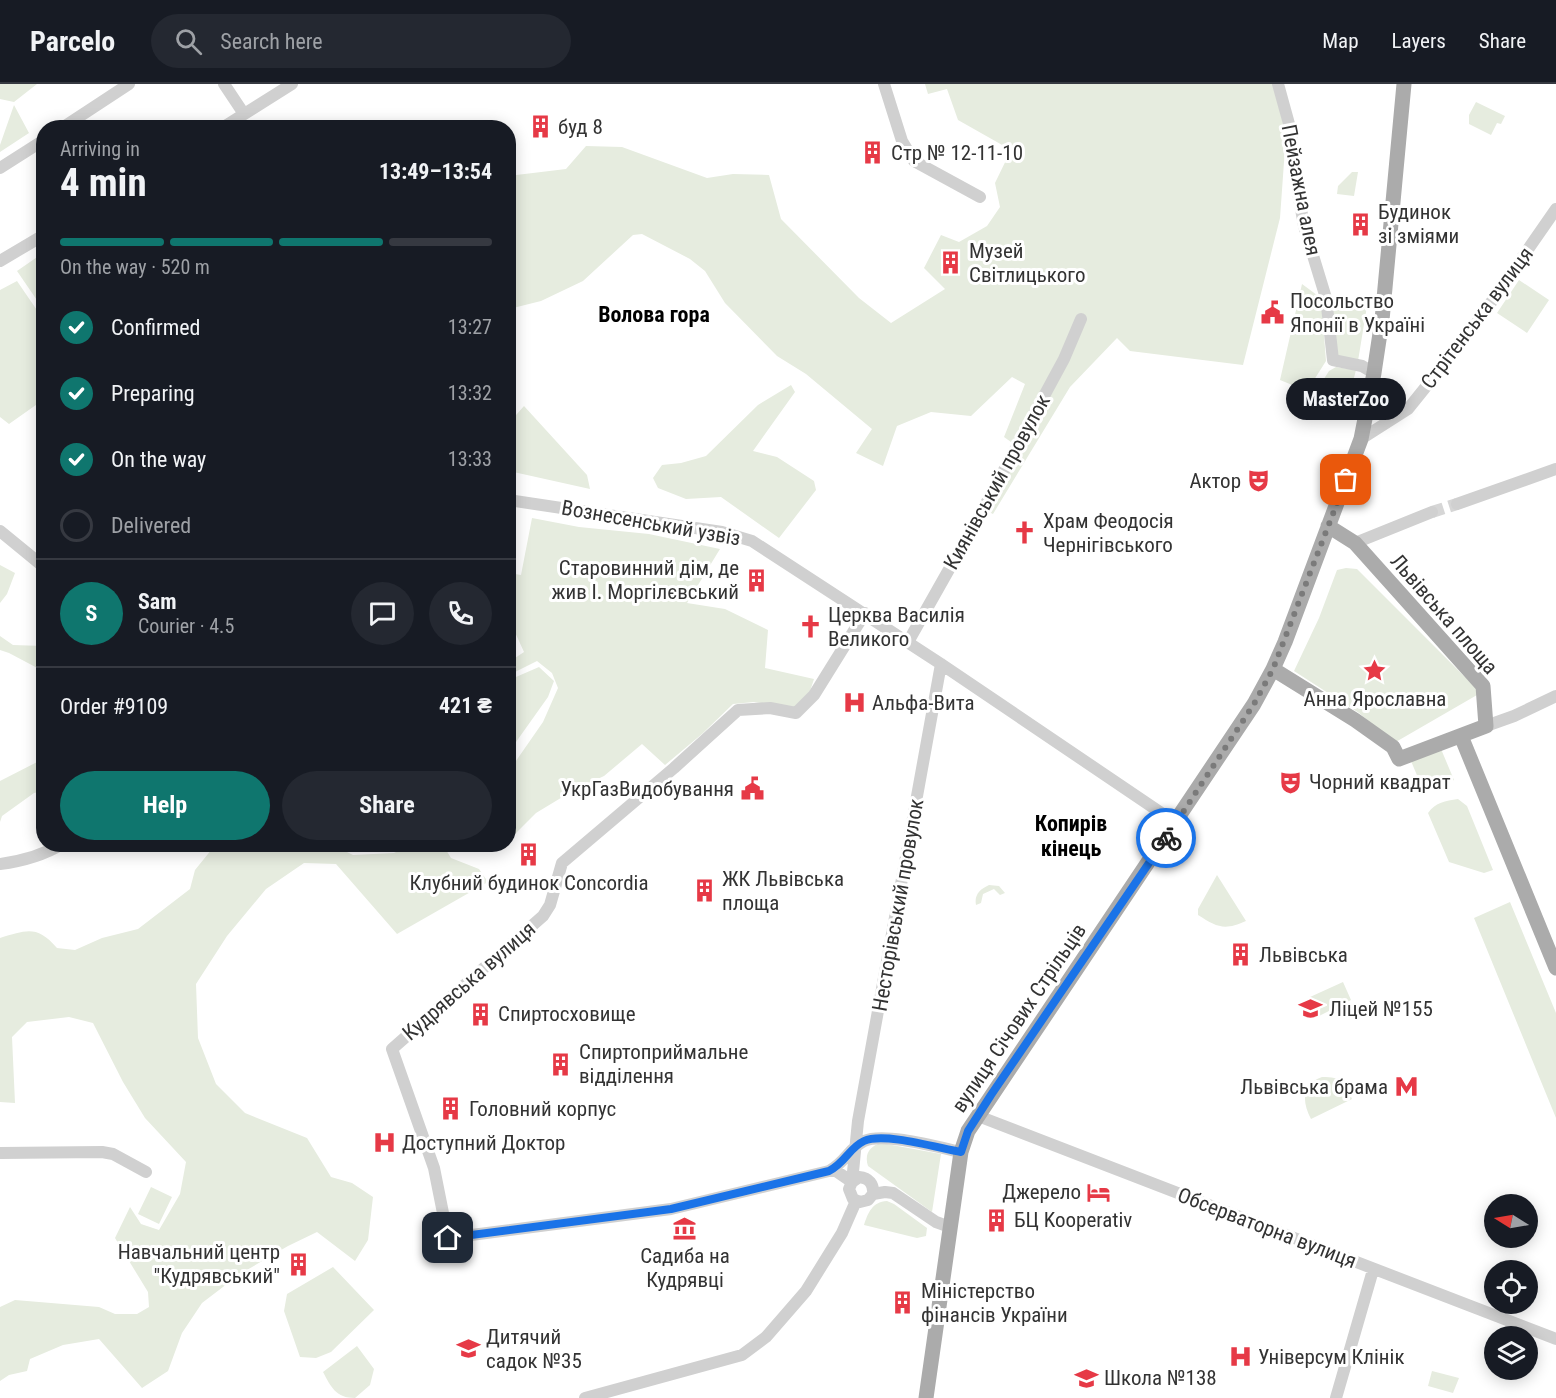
<!DOCTYPE html>
<meta charset="utf-8">
<style>
body{margin:0;font-family:"Roboto Condensed",sans-serif;background:#242831;color:#f1f3f6;height:100vh;display:flex;flex-direction:column;font-size:22px;white-space:nowrap}
*{box-sizing:border-box;margin:0}
p{font-size:20px;color:#9ea1a6}
.icon{flex:none;width:33px;height:33px;fill:none;stroke:currentColor;stroke-width:2;stroke-linecap:round;stroke-linejoin:round}
.map{position:relative;flex:1;overflow:hidden}
.side{position:absolute;left:36px;top:36px;width:480px;height:732px;display:flex;flex-direction:column;background:#171b24;border-radius:24px;box-shadow:0 3px 15px #0003}
.side>*{flex:none}
.needle{width:39px;rotate:281deg}
.tools{position:absolute;left:1484px;top:1110px;display:grid;gap:12px}
.tools a{display:grid;place-items:center;width:54px;height:54px;border-radius:50%;background:#171b24;box-shadow:0 3px 15px #0003;font-size:30px}
.pin{position:absolute;display:grid;place-items:center;width:51px;height:51px;color:#fff;margin:-26px;border-radius:12px;box-shadow:0 3px 9px #0006}
.courier{position:absolute;display:grid;place-items:center;width:60px;height:60px;margin:-30px;border:4px solid #1a73e8;border-radius:50%;background:#fff;color:#222;box-shadow:0 2px 8px #0007}
.bubble{position:absolute;height:42px;border-radius:21px;background:#171b24;box-shadow:0 3px 15px #0003;font-size:20px;font-weight:700;line-height:42px;text-align:center}
.summary em{font-style:normal;font-weight:700}
.summary div{display:flex;flex-direction:column-reverse}
.summary{display:flex;align-items:center;justify-content:space-between;height:102px;padding:0 24px}
h1{font-size:39px;font-weight:700;line-height:45px}
.bar{display:grid;grid-template-columns:repeat(4,1fr);gap:9px 6px;align-content:center;height:72px;padding:0 24px}
.bar i{height:8px;border-radius:4px;background:#363941}
.bar .current{background:#0f766e}
.bar p{grid-column:span 4}
.line{display:flex;align-items:center;gap:15px;padding:0 24px;border-top:2px solid #363941}
.line div{flex:1}
.round{display:grid;place-items:center;flex:none;width:63px;height:63px;border-radius:32px;background:#242831}
ol{padding:0 24px;list-style:none}
li{display:flex;align-items:center;gap:18px;height:66px}
li p{margin-inline-start:auto}
li .icon{padding:6px;border-radius:50%;background:#0f766e;color:#fff;stroke-width:4}
li:last-child{color:#9ea1a6}
li i{width:33px;height:33px;border:3px solid #363941;border-radius:50%}
.button{display:flex;gap:12px;margin-top:auto;padding:12px 24px}
.button a{flex:1;height:69px;border-radius:36px;background:#0f766e;color:#fff;font-size:24px;font-weight:700;line-height:69px;text-align:center}
.button a+a{background:#242831;color:#f1f3f6}
header{display:flex;align-items:center;gap:36px;box-sizing:border-box;height:84px;padding:0 30px;background:#171b24;border-bottom:2px solid #363941}
header strong{font-size:28px}
nav{display:flex;gap:33px;margin-inline-start:auto;font-size:21px}
.search{width:420px;height:54px;background:#242831;display:flex;align-items:center;gap:15px;box-sizing:border-box;padding:0 21px;border-radius:33px;color:#9ea1a6;font-size:22px}
.map>svg:first-child{display:block}
.green{fill:#e6ecdf}
.lines{fill:none;stroke-linecap:round;stroke-linejoin:round}
.minor-tunnel{stroke:#d6d6d6;stroke-width:12;stroke-dasharray:12 6;stroke-linecap:butt}
.minor{stroke:#d0d0d0;stroke-width:12}
.major{stroke:#ababab;stroke-width:15}
.done{stroke:#7a7a7a;stroke-width:6;stroke-dasharray:0 10.8}
.route{stroke:#1a73e8;stroke-width:8}
.labels{text-anchor:middle;dominant-baseline:central;stroke-width:6;stroke-linejoin:round;paint-order:stroke}
.poi-label{font-size:21px;fill:#333;stroke:#fff;text-anchor:start}
.street-label{font-size:21px;fill:#333;stroke:#fff}
.neighbourhood-label{font-size:22px;font-weight:bold;fill:#000;stroke:#fff}
</style>
<header>
<strong>Parcelo</strong>
<div class="search"><svg class="icon" aria-label="search" viewBox="0 0 24 24"><circle cx="10" cy="10" r="6"/><path d="M15 15l6 6"/></svg>Search here</div>
<nav><a>Map</a><a>Layers</a><a>Share</a></nav>
</header>
<div class="map">
<svg width="1556" height="1314" viewBox="0 0 1556 1314">
<rect width="100%" height="100%" fill="#fff"/>
<path class="green" d="M0 0H37L14 18 0 15Z
M925 0H1274L1286 50 1280 134 1243 281 1130 267 1117 254 1070 303 993 430 987 427 1021 365 1004 353 1025 300 1012 293 971 332 931 328 897 342 883 382 856 369 872 345 806 290 777 272 725 219 705 187 690 175 642 150 633 151 583 197 541 217 509 225 508 92 566 85 586 62 622 63 707 94 733 90 769 91 781 135 859 214 891 239 945 205 924 184 941 151 959 158 987 142 1000 123 995 99 1011 66 958 36 947 5 928 10Z
M1476 18 1505 32 1501 40 1497 39 1491 51 1469 40V31Z
M14 21 29 49 0 68V61Z
M1352 88H1358L1354 112 1337 110 1338 102Z
M43 169V225L17 187Z
M1519 196 1549 216 1527 249 1497 229Z
M17 197 43 235V316L9 340 0 333V206Z
M1302 200 1321 214 1326 277 1307 307 1280 296Z
M1328 217 1367 222 1358 277 1337 272Z
M1336 283 1356 286 1349 313 1320 301 1329 287Z
M791 301 795 308 753 367 777 373 814 397 816 406 779 454 721 413 686 415 658 404 653 394 662 381 681 379 706 372 758 321Z
M524 322 587 391 590 405 509 387V339Z
M532 434 579 443 649 450 720 465 687 519 725 525 768 546 765 584 814 595 809 610 795 624 754 618 733 620 702 650 665 681 642 660 604 692 574 706 536 729 509 756V687L543 638 558 604 552 589 537 577 509 591V578L524 568 509 535V489L521 491Z
M0 481 15 489 7 510 0 519Z
M1346 484 1357 485 1476 604 1477 611 1394 659 1359 629 1294 587 1319 534 1337 486Z
M0 552 13 561 43 562V587L9 569 0 566Z
M539 583 554 597 548 613 516 658 509 644V596Z
M1441 665 1454 696 1424 708 1411 677Z
M43 675V707L34 709 2 732 0 738V697Z
M1458 715 1467 722 1493 786 1484 789 1449 778 1428 729C1436 718 1445 717 1458 715Z
M226 761H333L353 771 394 769 410 761H443L451 774 479 785 488 798 397 850 336 780 304 779 266 805 227 852 196 900 198 954 216 1000 245 1029 307 1054 331 1093 352 1099 373 1113 368 1156 355 1177 317 1148 288 1162 240 1190 202 1219 182 1249 168 1287 142 1304 99 1255 63 1261 30 1275 27 1287 9 1291 0 1297V1223L15 1216 99 1223 115 1230H137L149 1223 148 1208 115 1154 130 1123 141 1140 159 1146 180 1110 186 1078 145 1034 123 998 93 939 69 933 27 938 12 953 15 1019 0 1018V854C27 846 37 841 57 864L75 866 102 854 138 845 190 805 195 786 212 765Z
M1217 791 1246 837C1224 847 1217 843 1198 831V825Z
M989 801 999 802 1005 809 1000 811 994 805 983 810 981 819 976 821C974 811 980 805 989 801Z
M1510 818 1556 929V1034L1474 834Z
M1343 898 1351 916 1319 932 1310 913Z
M1322 993C1342 993 1345 998 1352 1015L1311 1035C1302 1018 1301 1000 1322 993Z
M881 1059 941 1070 932 1128 868 1082C864 1070 870 1062 881 1059Z
M151 1103 172 1113 159 1140 138 1130Z
M887 1117 894 1120 927 1144 926 1152 917 1154 864 1141C868 1129 872 1118 887 1117Z
M333 1183 374 1226 331 1268 316 1274 300 1273 284 1227 287 1210Z
M357 1262 374 1285 370 1301 355 1314C336 1314 331 1303 323 1288Z
M1432 1287 1459 1294 1453 1309 1428 1302Z"/>
<g class="lines">
<path class="minor-tunnel" d="M1432 428 1457 420"/>
<path class="minor" d="M224 0 244 30
M884 0 902 57 914 77 980 113
M1278 0 1291 47 1294 85 1304 142 1326 214 1333 276 1362 282 1374 289
M62 44 129 0
M222 44 292 0
M0 84 44 56
M0 177 44 151
M1361 355 1408 325 1474 243 1556 125
M508 416 722 448 752 457 941 580 1176 739
M1457 420 1556 385
M0 447 44 483
M1355 459 1432 428
M908 558 982 427 1064 275 1081 235
M1486 642 1514 632 1556 612
M0 780C23 777 42 772 62 760
M978 1032 1556 1255
M0 1069 102 1068 113 1070 146 1088
M829 1087C846 1078 849 1064 864 1057 884 1048 938 1063 961 1068
M852 1098 836 1087H829L671 1125 448 1154 434 1084 392 965 543 832 550 821 562 779 674 684 738 626 770 624 796 629 814 611 865 529
M852 1098 859 1093C869 1094 874 1100 873 1110
M873 1110 868 1116 860 1118 853 1115 849 1105 852 1098 858 1037 941 580
M873 1110 885 1108 893 1109 936 1138 950 1143
M585 1314 742 1271 766 1253 806 1207 842 1149 856 1117
M1336 1314 1373 1186"/>
<path class="major" d="M1273 585 1355 636 1393 663 1399 675 1486 642 1483 602 1355 459 1328 442
M1461 652 1556 884
M926 1314 961 1068 968 1047 1254 620 1273 585 1285 558 1361 355 1374 289 1382 236 1404 0"/>
</g>
<g class="lines">
<path class="done" d="M1166 754 1254 620 1273 585 1346 396"/>
<path class="route" d="M448 1154 671 1125 829 1087C846 1078 849 1064 864 1057 884 1048 938 1064 961 1068L968 1047 991 1011 1166 754"/>
</g>
<defs>
<symbol id="building-bare" viewBox="-9 -9 18 18"><path d="M-4-6H4V6H1V3H-1V6H-4ZM-2.5-4.3h1.7v1.8h-1.7ZM.8-4.3h1.7v1.8H.8ZM-2.5-1h1.7V.8h-1.7ZM.8-1h1.7V.8H.8Z" fill="#e63946" stroke="#fff" stroke-width="2.5" paint-order="stroke"/></symbol>
<symbol id="civic-bare" viewBox="-9 -9 18 18"><path d="M-.6-6.5H3V-4.5H.6V-3L4-1V1h2V6H-6V1h2V-1L-.6-3ZM-1.2 2.5V6h2.4V2.5Z" fill="#e63946" stroke="#fff" stroke-width="2.5" paint-order="stroke"/></symbol>
<symbol id="theatre-bare" viewBox="-9 -9 18 18"><path d="M-5-5.5Q0-4 5-5.5V0Q5 5 0 6Q-5 5-5 0ZM-3.3-2.5H-1v1.5H-3.3ZM1-2.5H3.3v1.5H1ZM-2.8 1Q0 5.5 2.8 1Z" fill="#e63946" stroke="#fff" stroke-width="2.5" paint-order="stroke"/></symbol>
<symbol id="church-bare" viewBox="-9 -9 18 18"><path d="M-1.2-6h2.4v3.5h3.3v2.4h-3.3V6h-2.4V-.1h-3.3v-2.4h3.3Z" fill="#e63946" stroke="#fff" stroke-width="2.5" paint-order="stroke"/></symbol>
<symbol id="sight-bare" viewBox="-9 -9 18 18"><path d="M0-6L1.8-2.2L6-1.7L2.9 1.2L3.7 5.4L0 3.3L-3.7 5.4L-2.9 1.2L-6-1.7L-1.8-2.2Z" fill="#e63946" stroke="#fff" stroke-width="2.5" paint-order="stroke"/></symbol>
<symbol id="hospital-bare" viewBox="-9 -9 18 18"><path d="M-5-5h3v3.5h4V-5h3V5h-3V1.5h-4V5h-3Z" fill="#e63946" stroke="#fff" stroke-width="2.5" paint-order="stroke"/></symbol>
<symbol id="school-bare" viewBox="-9 -9 18 18"><path d="M0-5L7-2L0 1L-7-2ZM-4 1L0 2.5L4 1V4Q0 6-4 4Z" fill="#e63946" stroke="#fff" stroke-width="2.5" paint-order="stroke"/></symbol>
<symbol id="metro-bare" viewBox="-9 -9 18 18"><path d="M-5.5 5V-5H-3L0 0L3-5H5.5V5H3V-.5L0 4L-3-.5V5Z" fill="#e63946" stroke="#fff" stroke-width="2.5" paint-order="stroke"/></symbol>
<symbol id="hotel-bare" viewBox="-9 -9 18 18"><path d="M-6-4.5h1.5V1H6V5H4.5V3h-9V5H-6ZM-4 0a1.8 1.8 0 1 1 3.6 0ZM.5 0V-2.5h3Q6-2.5 6 0Z" fill="#e63946" stroke="#fff" stroke-width="2.5" paint-order="stroke"/></symbol>
<symbol id="museum-bare" viewBox="-9 -9 18 18"><path d="M0-6L6-3V-2H-6V-3ZM-5-1h2V3h-2ZM-1-1h2V3h-2ZM3-1h2V3H3ZM-6 4H6V6H-6Z" fill="#e63946" stroke="#fff" stroke-width="2.5" paint-order="stroke"/></symbol>
</defs>
<g fill-rule="evenodd">
<use href="#building-bare" x="524" y="26" width="33" height="33"/>
<use href="#building-bare" x="856" y="52" width="33" height="33"/>
<use href="#building-bare" x="1344" y="124" width="33" height="33"/>
<use href="#building-bare" x="934" y="162" width="33" height="33"/>
<use href="#civic-bare" x="1256" y="212" width="33" height="33"/>
<use href="#theatre-bare" x="1242" y="380" width="33" height="33"/>
<use href="#church-bare" x="1008" y="432" width="33" height="33"/>
<use href="#building-bare" x="740" y="480" width="33" height="33"/>
<use href="#church-bare" x="794" y="526" width="33" height="33"/>
<use href="#sight-bare" x="1358" y="570" width="33" height="33"/>
<use href="#hospital-bare" x="838" y="602" width="33" height="33"/>
<use href="#theatre-bare" x="1274" y="682" width="33" height="33"/>
<use href="#civic-bare" x="736" y="688" width="33" height="33"/>
<use href="#building-bare" x="512" y="754" width="33" height="33"/>
<use href="#building-bare" x="688" y="790" width="33" height="33"/>
<use href="#building-bare" x="1224" y="854" width="33" height="33"/>
<use href="#school-bare" x="1294" y="908" width="33" height="33"/>
<use href="#building-bare" x="464" y="914" width="33" height="33"/>
<use href="#building-bare" x="544" y="964" width="33" height="33"/>
<use href="#metro-bare" x="1390" y="986" width="33" height="33"/>
<use href="#building-bare" x="434" y="1008" width="33" height="33"/>
<use href="#hospital-bare" x="368" y="1042" width="33" height="33"/>
<use href="#hotel-bare" x="1082" y="1092" width="33" height="33"/>
<use href="#building-bare" x="980" y="1120" width="33" height="33"/>
<use href="#museum-bare" x="668" y="1128" width="33" height="33"/>
<use href="#building-bare" x="282" y="1164" width="33" height="33"/>
<use href="#building-bare" x="886" y="1202" width="33" height="33"/>
<use href="#school-bare" x="452" y="1248" width="33" height="33"/>
<use href="#hospital-bare" x="1224" y="1256" width="33" height="33"/>
<use href="#school-bare" x="1070" y="1278" width="33" height="33"/>
</g>
<g class="labels">
<g class="poi-label">
<text x="558" y="43">буд 8</text>
<text x="891" y="69">Стр № 12-11-10</text>
<text x="1378" y="128">Будинок<tspan x="1378" dy="24">зі зміями</tspan></text>
<text x="969" y="167">Музей<tspan x="969" dy="24">Світлицького</tspan></text>
<text x="1290" y="217">Посольство<tspan x="1290" dy="24">Японії в Україні</tspan></text>
<text x="1241" y="397" text-anchor="end">Актор</text>
<text x="1043" y="437">Храм Феодосія<tspan x="1043" dy="24">Чернігівського</tspan></text>
<text x="739" y="484" text-anchor="end">Старовинний дім, де<tspan x="739" dy="24">жив І. Моргілєвський</tspan></text>
<text x="828" y="531">Церква Василія<tspan x="828" dy="24">Великого</tspan></text>
<text x="1375" y="615" text-anchor="middle">Анна Ярославна</text>
<text x="872" y="619">Альфа-Вита</text>
<text x="1309" y="698">Чорний квадрат</text>
<text x="734" y="705" text-anchor="end">УкрГазВидобування</text>
<text x="722" y="795">ЖК Львівська<tspan x="722" dy="24">площа</tspan></text>
<text x="529" y="799" text-anchor="middle">Клубний будинок Concordia</text>
<text x="1259" y="871">Львівська</text>
<text x="1329" y="925">Ліцей №155</text>
<text x="498" y="930">Спиртосховище</text>
<text x="579" y="968">Спиртоприймальне<tspan x="579" dy="24">відділення</tspan></text>
<text x="1388" y="1003" text-anchor="end">Львівська брама</text>
<text x="469" y="1025">Головний корпус</text>
<text x="402" y="1059">Доступний Доктор</text>
<text x="1081" y="1108" text-anchor="end">Джерело</text>
<text x="1014" y="1136">БЦ Kooperativ</text>
<text x="280" y="1168" text-anchor="end">Навчальний центр<tspan x="280" dy="24">"Кудрявський"</tspan></text>
<text x="685" y="1172" text-anchor="middle">Садиба на<tspan x="685" dy="24">Кудрявці</tspan></text>
<text x="921" y="1207">Міністерство<tspan x="921" dy="24">фінансів України</tspan></text>
<text x="486" y="1253">Дитячий<tspan x="486" dy="24">садок №35</tspan></text>
<text x="1258" y="1273">Універсум Клінік</text>
<text x="1104" y="1294">Школа №138</text>
</g>
<g class="street-label">
<text transform="translate(1301 106) rotate(79)">Пейзажна алея</text>
<text transform="translate(1477 234) rotate(-53)">Стрітенська вулиця</text>
<text transform="translate(997 398) rotate(-61)">Киянівський провулок</text>
<text transform="translate(651 439) rotate(10)">Вознесенський узвіз</text>
<text transform="translate(1444 530) rotate(49)">Львівська площа</text>
<text transform="translate(898 821) rotate(-80)">Несторівський провулок</text>
<text transform="translate(469 897) rotate(-41)">Кудрявська вулиця</text>
<text transform="translate(1019 934) rotate(-56)">вулиця Січових Стрільців</text>
<text transform="translate(1267 1144) rotate(21)">Обсерваторна вулиця</text>
</g>
<g class="neighbourhood-label">
<text x="654" y="230">Волова гора</text>
<text x="1071" y="739">Копирів<tspan x="1071" dy="25">кінець</tspan></text>
</g>
</g>
</svg>
<div class="tools">
<a><svg class="needle" viewBox="-14 -14 28 28"><path d="M0-13l5 13h-10z" fill="#e53935"/><path d="M0 13l5-13h-10z" fill="#9ea1a6"/></svg></a>
<a><svg class="icon" aria-label="locate" viewBox="0 0 24 24"><circle cx="12" cy="12" r="6"/><path d="M12 2v4M12 18v4M2 12h4M18 12h4"/></svg></a>
<a><svg class="icon" aria-label="layers" viewBox="0 0 24 24"><path d="M12 4l9 5-9 5-9-5zM3 14l9 5 9-5"/></svg></a>
</div>
<div class="pin" style="left:1346px;top:396px;background:#ea580c"><svg class="icon" aria-label="bag" viewBox="0 0 24 24"><path d="M5 8h14l-1 12H6zM9 8a3 3 0 0 1 6 0"/></svg></div>
<div class="pin" style="left:448px;top:1154px;background:#1f2937"><svg class="icon" aria-label="home" viewBox="0 0 24 24"><path d="M3 11l9-7 9 7M6 9v11h12V9"/></svg></div>
<div class="courier" style="left:1166px;top:754px"><svg class="icon" aria-label="bike" viewBox="0 0 24 24"><circle cx="6" cy="16" r="4"/><circle cx="18" cy="16" r="4"/><path d="M6 16l4-8h5l3 8M10 8l3 8H6M13 5h3"/></svg></div>
<div class="bubble" style="left:1286px;top:294px;width:120px">MasterZoo</div>
<section class="side">
<div class="summary"><div><h1>4 min</h1><p>Arriving in</p></div><em>13:49–13:54</em></div>
<div class="bar"><i class="current"></i><i class="current"></i><i class="current"></i><i></i><p>On the way · 520 m</p></div>
<ol>
<li><svg class="icon" aria-label="check" viewBox="0 0 24 24"><path d="M5 12l5 5 9-10"/></svg>Confirmed<p>13:27</p></li>
<li><svg class="icon" aria-label="check" viewBox="0 0 24 24"><path d="M5 12l5 5 9-10"/></svg>Preparing<p>13:32</p></li>
<li><svg class="icon" aria-label="check" viewBox="0 0 24 24"><path d="M5 12l5 5 9-10"/></svg>On the way<p>13:33</p></li>
<li><i></i>Delivered</li>
</ol>
<div class="line" style="height:108px"><b class="round" style="background:#0f766e;color:#fff">S</b><div><b>Sam</b><p>Courier · 4.5</p></div><a class="round"><svg class="icon" aria-label="chat" viewBox="0 0 24 24"><path d="M4 5h16v11H9l-5 4z"/></svg></a><a class="round"><svg class="icon" aria-label="phone" viewBox="0 0 24 24"><path d="M5 4h4l2 5-3 2q2 4 5 5l2-3 5 2v4C11 20 4 13 5 4z"/></svg></a></div>
<div class="line" style="height:78px"><div>Order #9109</div><b>421 ₴</b></div>
<div class="button"><a>Help</a><a>Share</a></div>
</section>
</div>
